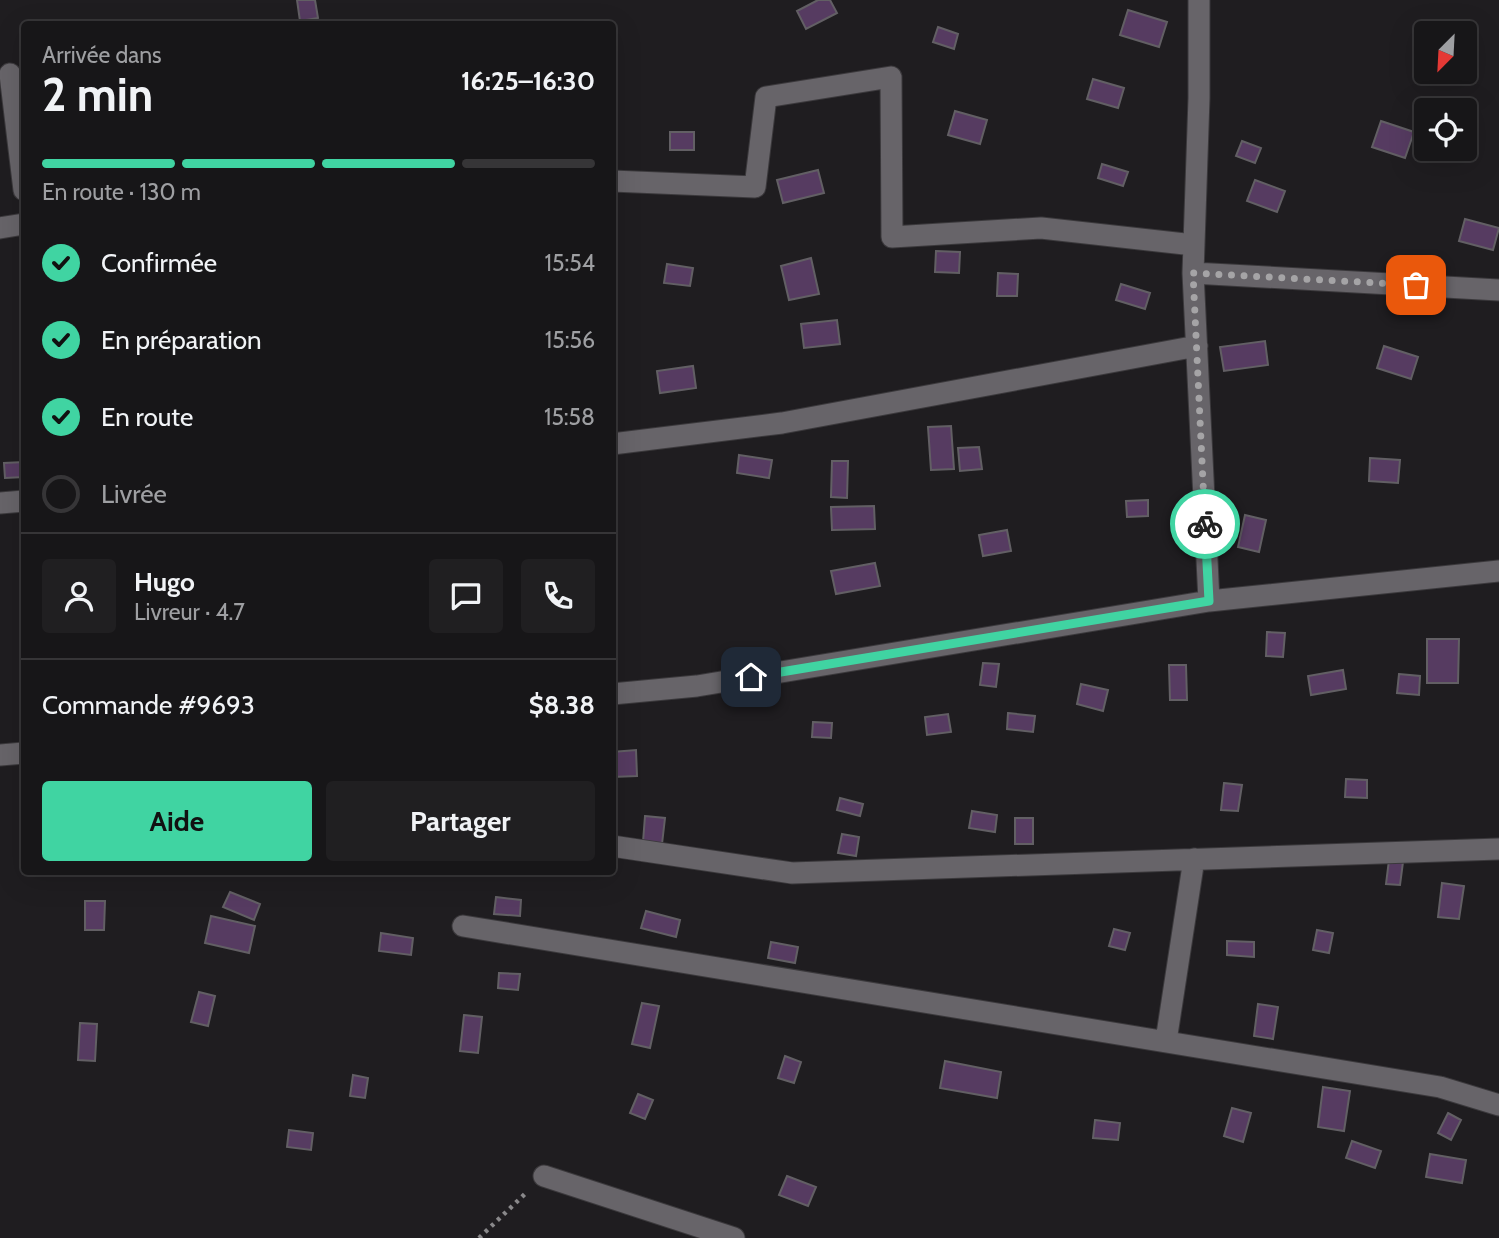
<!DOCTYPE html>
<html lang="fr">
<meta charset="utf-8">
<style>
body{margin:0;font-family:Cabin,sans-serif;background:#201f21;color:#f1f3f6;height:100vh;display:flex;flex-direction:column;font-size:26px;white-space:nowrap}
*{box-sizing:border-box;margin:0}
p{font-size:23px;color:#9e9fa2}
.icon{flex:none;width:38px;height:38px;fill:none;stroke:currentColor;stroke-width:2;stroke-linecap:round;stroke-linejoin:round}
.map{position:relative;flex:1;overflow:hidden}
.details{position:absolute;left:21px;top:21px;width:595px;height:854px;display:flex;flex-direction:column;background:#171618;border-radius:7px;box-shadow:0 7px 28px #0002,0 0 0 2px #363537}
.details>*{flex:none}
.needle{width:46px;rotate:204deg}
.controls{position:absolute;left:1414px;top:21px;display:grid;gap:14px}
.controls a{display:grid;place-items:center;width:63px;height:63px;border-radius:7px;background:#171618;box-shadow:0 7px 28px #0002,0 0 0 2px #363537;font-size:35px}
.pin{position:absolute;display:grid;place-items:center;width:60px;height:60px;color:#fff;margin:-30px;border-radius:14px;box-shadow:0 4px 10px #0006}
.courier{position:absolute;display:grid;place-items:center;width:70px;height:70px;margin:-35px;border:5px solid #40d4a2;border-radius:50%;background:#fff;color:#222;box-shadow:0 2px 9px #0007}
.overview em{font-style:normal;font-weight:700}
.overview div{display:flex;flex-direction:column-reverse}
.overview{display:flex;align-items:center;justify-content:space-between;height:119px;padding:0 21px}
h1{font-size:46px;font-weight:700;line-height:52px}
.bar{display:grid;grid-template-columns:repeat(4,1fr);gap:10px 7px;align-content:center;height:84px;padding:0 21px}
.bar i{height:9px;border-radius:5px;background:#363537}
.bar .current{background:#40d4a2}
.bar p{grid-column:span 4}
.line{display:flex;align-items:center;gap:18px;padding:0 21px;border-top:2px solid #363537}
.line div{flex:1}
.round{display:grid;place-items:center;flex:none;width:74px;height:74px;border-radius:7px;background:#201f21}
ol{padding:0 21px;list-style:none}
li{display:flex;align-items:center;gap:21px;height:77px}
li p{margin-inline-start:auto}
li .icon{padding:7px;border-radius:50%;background:#40d4a2;color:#111;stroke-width:4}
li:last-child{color:#9e9fa2}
li i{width:38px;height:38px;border:4px solid #363537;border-radius:50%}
.cta{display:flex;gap:14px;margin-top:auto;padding:14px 21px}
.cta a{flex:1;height:80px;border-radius:7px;background:#40d4a2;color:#111;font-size:28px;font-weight:700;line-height:80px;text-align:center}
.cta a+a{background:#201f21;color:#f1f3f6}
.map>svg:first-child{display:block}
.building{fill:#563b61;stroke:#625f64;stroke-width:2}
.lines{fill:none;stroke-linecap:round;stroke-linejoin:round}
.street-casing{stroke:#3b393c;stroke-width:23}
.path{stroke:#89888a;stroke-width:4.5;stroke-dasharray:3.5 5;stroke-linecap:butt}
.street{stroke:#676469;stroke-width:21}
.done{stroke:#a5a4a6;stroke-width:7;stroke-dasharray:0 12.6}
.route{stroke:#40d4a2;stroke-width:9}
</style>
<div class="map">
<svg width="1499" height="1238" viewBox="0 0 1499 1238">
<rect width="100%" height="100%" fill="#1f1d20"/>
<path class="building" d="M297 0H315L318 18 300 21Z
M818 0H830L837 13 806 29 797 11Z
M1128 10 1167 22 1159 47 1120 35Z
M938 27 958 34 954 49 933 42Z
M1093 79 1124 88 1118 108 1087 99Z
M955 111 987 120 980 144 948 135Z
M1381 121 1414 132 1405 158 1372 147Z
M670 132H694V150H670Z
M1242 141 1261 148 1255 163 1236 156Z
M1102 164 1128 172 1123 186 1098 178Z
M818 170 824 193 783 203 777 180Z
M1255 180 1285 191 1277 212 1247 201Z
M1465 219 1499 228 1493 250 1459 241Z
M936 251 960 252 959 273 935 272Z
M811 258 819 294 789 300 781 266Z
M667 264 693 268 690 286 664 283Z
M998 273 1018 274 1017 296H997Z
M1121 284 1150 293 1145 309 1116 300Z
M837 320 840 344 804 348 801 324Z
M1265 341 1268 365 1224 371 1220 347Z
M1384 346 1418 357 1411 379 1377 368Z
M693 366 696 388 660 393 657 371Z
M951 426 954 469 931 470 928 427Z
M979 447 982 469 960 471 958 448Z
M739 455 772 460 769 478 737 473Z
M1370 458 1400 460 1398 483 1369 481Z
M832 461H848L847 498 831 497Z
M24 462V477L5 478 4 463Z
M1148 500V516L1127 517 1126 501Z
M874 506 875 529 832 530 831 507Z
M1245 515 1266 520 1259 552 1238 547Z
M1007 530 1011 551 983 556 979 535Z
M875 563 880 586 836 594 831 571Z
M1267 632 1285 633 1283 657 1266 656Z
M1427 639H1459L1458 683H1427Z
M983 663 999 664 996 687 980 685Z
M1169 665H1186L1187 700H1170Z
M1343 670 1346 689 1311 695 1308 676Z
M1399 674 1420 676 1419 695 1397 693Z
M1081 684 1108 690 1103 711 1077 704Z
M1008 713 1035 716 1033 732 1007 729Z
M948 714 951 732 927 735 925 717Z
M813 722 832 723 831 738 812 737Z
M636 750 637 776 612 777V752Z
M1346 779 1367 780V798L1345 797Z
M1224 783 1242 785 1238 811 1221 810Z
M840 798 863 804 860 816 837 810Z
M972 811 997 815 995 832 969 828Z
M645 816 665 818 662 844 643 842Z
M1015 818H1033V844H1015Z
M842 834 859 837 856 856 838 853Z
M1389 860 1403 862 1400 885 1386 884Z
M1442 883 1464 886 1459 919 1438 917Z
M230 892 260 904 254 920 223 907Z
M496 897 521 900 520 916 494 914Z
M85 901H105L104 930H85Z
M646 911 680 920 676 937 641 928Z
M211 916 255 926 249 953 205 943Z
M1114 929 1130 933 1125 950 1109 946Z
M1317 930 1333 933 1329 953 1313 950Z
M381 933 413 938 411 955 379 951Z
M1227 941 1254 942V957L1227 955Z
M771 942 798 947 795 963 768 958Z
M499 973 520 974 518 990 498 988Z
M199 992 215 996 208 1026 191 1022Z
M642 1003 659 1006 650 1048 632 1044Z
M1258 1004 1278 1007 1273 1039 1254 1036Z
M464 1015 482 1017 478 1053 460 1051Z
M80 1023 97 1024 95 1061 78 1060Z
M785 1056 801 1062 794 1083 778 1078Z
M945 1061 1001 1072 997 1098 940 1088Z
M353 1075 368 1078 365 1098 350 1096Z
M1323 1087 1350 1091 1344 1131 1318 1127Z
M638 1094 653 1100 645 1119 630 1113Z
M1232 1108 1251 1113 1243 1142 1224 1136Z
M1448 1113 1461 1120 1451 1140 1438 1133Z
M1095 1120 1120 1123 1118 1140 1093 1138Z
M289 1130 313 1133 311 1150 287 1147Z
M1352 1141 1381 1151 1375 1168 1346 1158Z
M1430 1154 1466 1160 1462 1183 1426 1177Z
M787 1176 816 1187 808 1206 779 1195Z"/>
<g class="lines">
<defs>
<path id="street" d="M1199 0V98L1193 273 1209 601
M10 74 24 190
M612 181 755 187 766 97 891 77 892 237 1041 228 1194 245
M0 228 24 224
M1193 273 1499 290
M612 444 782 423 1197 346
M0 503 24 501
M612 694 697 686 1209 601 1499 571
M0 755 24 753
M612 846 792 873 1499 849
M463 926 1440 1087 1499 1105
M1166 1041 1194 859
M544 1176 734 1238"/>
</defs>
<use href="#street" class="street-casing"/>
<path class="path" d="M479 1238 528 1191"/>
<use href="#street" class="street"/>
</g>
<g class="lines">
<path class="done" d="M1205 524 1193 273 1416 285"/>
<path class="route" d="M751 677 1209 601 1205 524"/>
</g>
</svg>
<div class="controls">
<a><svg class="needle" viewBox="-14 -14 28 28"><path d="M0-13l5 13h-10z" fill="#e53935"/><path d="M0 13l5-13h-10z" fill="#9e9fa2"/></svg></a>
<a><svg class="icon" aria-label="locate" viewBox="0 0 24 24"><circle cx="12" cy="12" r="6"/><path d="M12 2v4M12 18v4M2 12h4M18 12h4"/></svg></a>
</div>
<div class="pin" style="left:1416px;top:285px;background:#ea580c"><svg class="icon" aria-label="bag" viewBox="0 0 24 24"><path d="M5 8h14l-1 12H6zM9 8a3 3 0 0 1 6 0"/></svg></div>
<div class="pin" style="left:751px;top:677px;background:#1f2937"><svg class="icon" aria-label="home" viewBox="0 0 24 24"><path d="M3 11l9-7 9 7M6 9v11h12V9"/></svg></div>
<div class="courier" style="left:1205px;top:524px"><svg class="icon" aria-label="bike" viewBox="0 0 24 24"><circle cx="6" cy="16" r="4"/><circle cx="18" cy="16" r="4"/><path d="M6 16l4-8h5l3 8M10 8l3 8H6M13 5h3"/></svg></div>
<section class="details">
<div class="overview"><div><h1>2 min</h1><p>Arrivée dans</p></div><em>16:25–16:30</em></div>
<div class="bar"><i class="current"></i><i class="current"></i><i class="current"></i><i></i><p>En route · 130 m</p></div>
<ol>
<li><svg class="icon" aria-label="check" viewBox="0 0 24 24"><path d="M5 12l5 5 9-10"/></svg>Confirmée<p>15:54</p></li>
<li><svg class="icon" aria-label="check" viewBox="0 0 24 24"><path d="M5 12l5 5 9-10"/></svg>En préparation<p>15:56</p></li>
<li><svg class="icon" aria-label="check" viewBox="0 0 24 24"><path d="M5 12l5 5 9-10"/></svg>En route<p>15:58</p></li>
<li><i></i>Livrée</li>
</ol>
<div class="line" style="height:126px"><a class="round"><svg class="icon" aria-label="person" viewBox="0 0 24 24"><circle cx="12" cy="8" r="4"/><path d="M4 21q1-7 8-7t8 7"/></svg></a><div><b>Hugo</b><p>Livreur · 4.7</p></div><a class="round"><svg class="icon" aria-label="chat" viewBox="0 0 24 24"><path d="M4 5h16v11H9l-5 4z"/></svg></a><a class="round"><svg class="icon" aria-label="phone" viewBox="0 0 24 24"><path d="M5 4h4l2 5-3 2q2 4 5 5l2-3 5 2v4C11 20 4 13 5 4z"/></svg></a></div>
<div class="line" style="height:91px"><div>Commande #9693</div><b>$8.38</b></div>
<div class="cta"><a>Aide</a><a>Partager</a></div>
</section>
</div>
